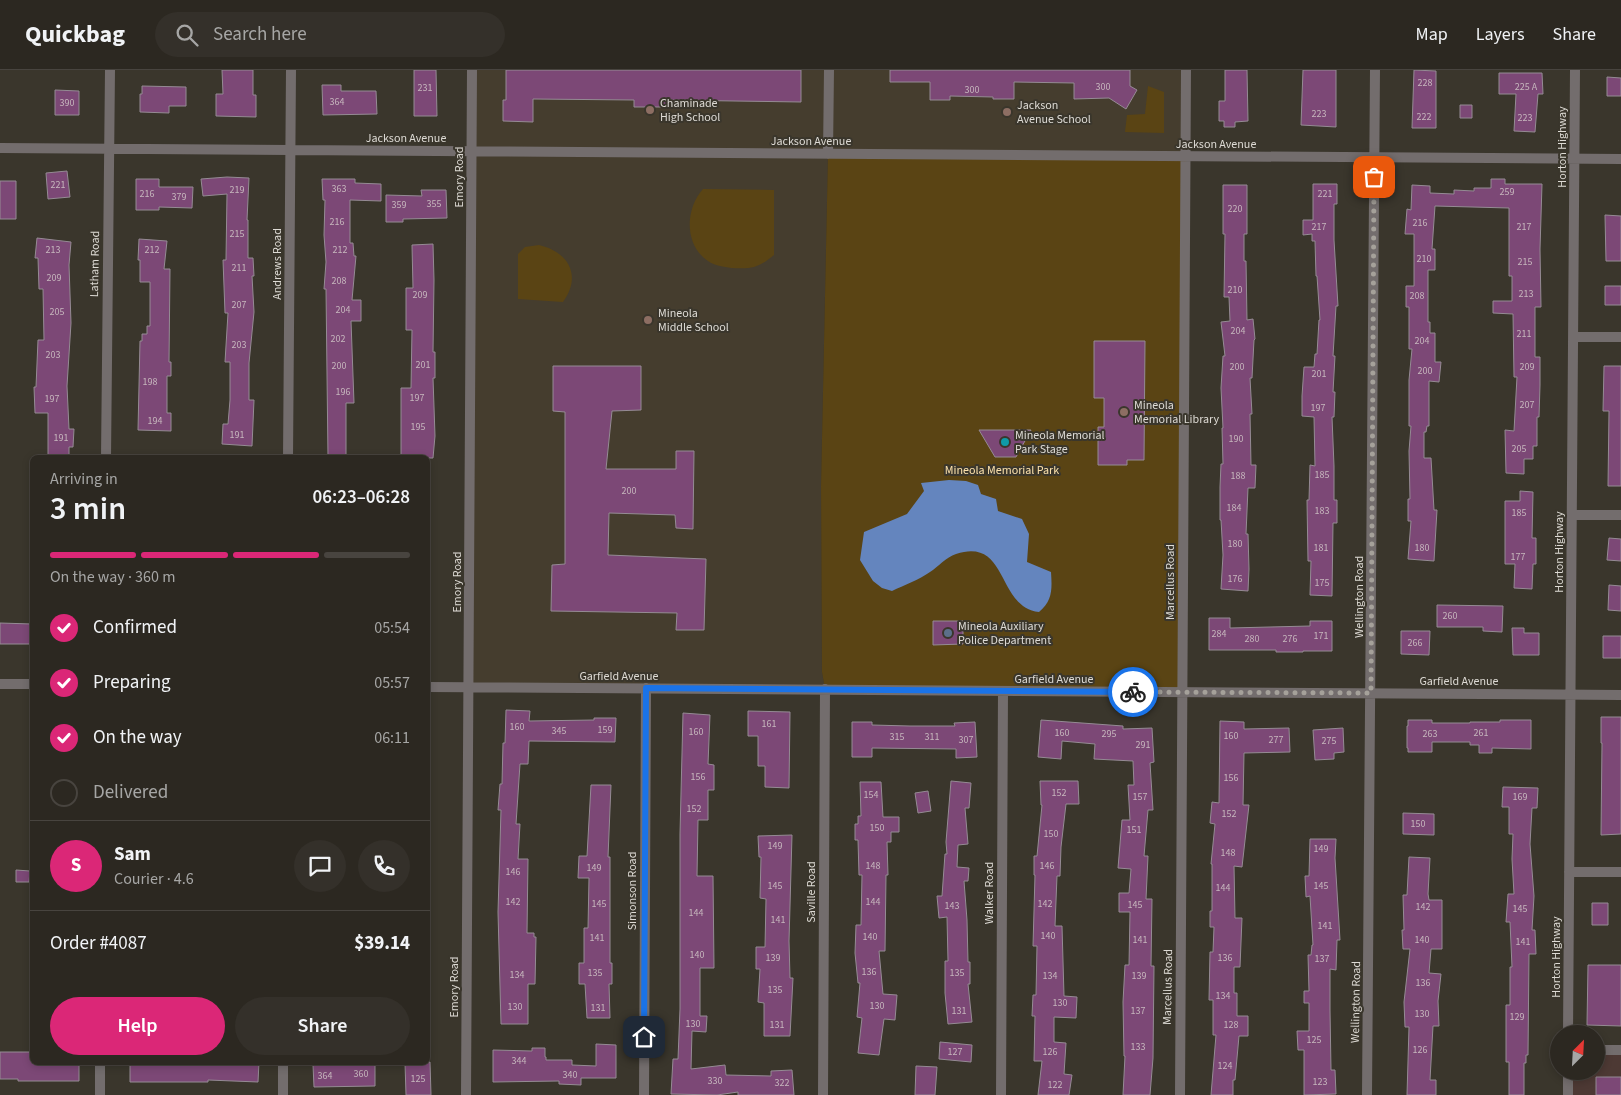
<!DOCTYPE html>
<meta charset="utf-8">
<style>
body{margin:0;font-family:"Source Sans 3",sans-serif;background:#34302a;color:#f1f3f6;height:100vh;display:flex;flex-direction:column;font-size:19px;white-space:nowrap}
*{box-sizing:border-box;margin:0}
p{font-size:16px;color:#a6a6a5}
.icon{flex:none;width:28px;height:28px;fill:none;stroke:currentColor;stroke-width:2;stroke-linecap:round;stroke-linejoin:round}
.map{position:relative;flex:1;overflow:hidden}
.side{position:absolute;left:30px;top:385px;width:400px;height:610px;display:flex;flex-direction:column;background:#2c2821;border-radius:8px;box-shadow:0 2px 8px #0003,0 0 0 1px #48443f}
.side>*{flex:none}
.needle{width:32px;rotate:24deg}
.controls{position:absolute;left:1550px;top:955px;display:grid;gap:10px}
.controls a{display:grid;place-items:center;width:55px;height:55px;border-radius:50%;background:#2c2821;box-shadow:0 2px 8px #0003,0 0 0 1px #48443f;font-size:25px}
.pin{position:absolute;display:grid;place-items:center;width:42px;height:42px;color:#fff;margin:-21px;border-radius:10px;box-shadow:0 2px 8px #0006}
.courier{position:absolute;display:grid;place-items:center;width:50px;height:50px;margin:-25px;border:4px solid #1a73e8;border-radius:50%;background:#fff;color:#222;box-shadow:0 1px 6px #0007}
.head em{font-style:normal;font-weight:600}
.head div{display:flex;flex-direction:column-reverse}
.head{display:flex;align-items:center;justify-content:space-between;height:85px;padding:0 20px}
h1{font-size:32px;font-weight:600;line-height:38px}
.bar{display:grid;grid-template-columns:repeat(4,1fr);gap:8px 5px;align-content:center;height:60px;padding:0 20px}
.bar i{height:6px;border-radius:4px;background:#48443f}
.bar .active{background:#db2777}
.bar p{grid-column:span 4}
.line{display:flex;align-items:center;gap:12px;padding:0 20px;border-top:1px solid #48443f}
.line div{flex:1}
.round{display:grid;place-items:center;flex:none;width:52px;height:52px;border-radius:26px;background:#34302a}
ol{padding:0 20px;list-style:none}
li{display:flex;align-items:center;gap:15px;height:55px}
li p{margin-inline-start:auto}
li .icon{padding:5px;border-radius:50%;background:#db2777;color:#fff;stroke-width:4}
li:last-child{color:#a6a6a5}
li i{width:28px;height:28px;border:2px solid #48443f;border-radius:50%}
.action{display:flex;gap:10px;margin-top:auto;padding:10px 20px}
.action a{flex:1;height:58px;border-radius:30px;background:#db2777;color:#fff;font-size:20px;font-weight:600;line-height:58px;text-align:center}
.action a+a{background:#34302a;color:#f1f3f6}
header{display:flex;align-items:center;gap:30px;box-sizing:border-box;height:70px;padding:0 25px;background:#2c2821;border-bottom:1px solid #48443f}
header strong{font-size:24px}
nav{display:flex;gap:28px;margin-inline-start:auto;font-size:18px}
.search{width:350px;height:45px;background:#34302a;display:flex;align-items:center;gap:12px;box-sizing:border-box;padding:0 18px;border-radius:28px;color:#a6a6a5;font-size:19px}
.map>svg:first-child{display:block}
.commercial{fill:#4d3934}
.built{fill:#453d2e}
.park{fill:#5a4414}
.water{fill:#6485be}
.building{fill:#7c4876;stroke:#958b94}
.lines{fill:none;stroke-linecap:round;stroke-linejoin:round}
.street{stroke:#736d6d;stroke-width:10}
.done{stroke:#a5a19a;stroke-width:5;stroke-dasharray:0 9}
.route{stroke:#1a73e8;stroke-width:6}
.education-dot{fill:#8d6e63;stroke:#3a362c;stroke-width:2}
.culture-dot{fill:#0f9aa8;stroke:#3a362c;stroke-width:2}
.service-dot{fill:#5c6f8a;stroke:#3a362c;stroke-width:2}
.labels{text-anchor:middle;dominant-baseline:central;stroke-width:4;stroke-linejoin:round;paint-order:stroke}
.number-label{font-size:10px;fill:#c6b6bd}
.poi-label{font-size:12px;fill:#dedbd5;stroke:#3a362c;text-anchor:start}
.street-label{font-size:12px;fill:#dedbd5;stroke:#3a362c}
.park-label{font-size:12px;fill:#fbe0aa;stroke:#3a362c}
</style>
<header>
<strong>Quickbag</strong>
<div class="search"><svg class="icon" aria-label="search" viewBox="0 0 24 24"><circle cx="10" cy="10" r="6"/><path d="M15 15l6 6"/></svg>Search here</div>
<nav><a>Map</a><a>Layers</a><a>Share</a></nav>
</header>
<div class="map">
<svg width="1621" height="1025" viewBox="0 0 1621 1025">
<rect width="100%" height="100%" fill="#3a362c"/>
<path class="commercial" d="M1596 980H1621V1025H1568V1001H1596Z"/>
<path class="built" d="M472 0H1186V86L828 84 821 416 822 602 825 619 469 617Z"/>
<path class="park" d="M1148 16 1164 22V63L1125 62 1127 45 1145 44Z
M828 84 1186 86 1182 622 825 619 822 602 821 416Z
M703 119 774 120V185C768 190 761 195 754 197 743 200 717 198 708 191 684 175 685 139 703 119Z
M539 175C569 182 582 206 563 232L518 229V184L525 177Z"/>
<path class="water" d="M949 410 966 411 978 415 981 424 996 429 998 441 1022 449 1029 464 1027 492 1051 502C1052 518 1053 531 1039 542 996 537 1009 467 956 484 946 487 938 497 930 502 919 510 904 515 892 521L882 518 873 511 860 490 864 462 907 444 924 421 921 413Z"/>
<path class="building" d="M222 0H253V25H256V47L216 46V24H223Z
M414 0H436L437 46H414Z
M506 0H801V32L667 30V37H634V30L533 29V52L503 51V30H506Z
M890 0H1130V16L1137 20 1126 39 1109 28 1074 29V13L1014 12V29H993V27L950 26V30H930V12H890Z
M1225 0H1247L1248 51 1235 52V57H1224V51H1219V31H1225Z
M1303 0H1336V57L1301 55Z
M1414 0 1436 1V58H1412Z
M1499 3H1542L1543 24H1538L1535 62 1514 61 1516 24H1499Z
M1607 7 1621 8V26H1607Z
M322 15H341V21H376L377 44 323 45Z
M142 16 186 17V36H169V43L140 42V24H142Z
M55 20 79 21V45H55Z
M1460 35H1472V48H1460Z
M67 101 70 127 48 129 46 103Z
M227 107 249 108 247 150H248V188H253L254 206H252L254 242 249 293V330H254L252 376 222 374 223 354H228L230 330V292H225L228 243H225L223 190H226L227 124 203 126 201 109Z
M136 109H159V117H193L192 138 159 137V140H136Z
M322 109H355V113L381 114V131L350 130V173H353L354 186H356L352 230H361V251H351L354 333H346V388H328L326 219H324L326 192 324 165 325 130H323Z
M1491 109H1505V114H1542L1540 179 1541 237H1535V287H1540V315L1539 347H1537V376H1533V389H1524V404L1506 403 1505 360 1514 361 1517 307H1514L1513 244 1493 243V231H1512V206H1509V138L1435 136 1432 179H1435V200H1428V252H1430V263H1435V292H1441L1439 312 1429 311V356H1427L1426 362H1424V388H1431L1434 440H1437L1434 491 1408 489 1411 451H1408V429H1410L1409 381 1411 356H1409V310L1412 279H1409V237H1406V216H1414V164H1405L1407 139 1411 140 1412 115 1430 116V123L1454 124V120L1474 121V118H1491Z
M0 111H16V149H0Z
M1313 114H1337V134H1334V170L1338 236H1336L1333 286H1335L1333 322H1335L1334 347H1332L1334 396V430H1337V453H1333L1332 526 1310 525 1311 491H1308L1307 430H1309L1310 395 1315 396 1314 347 1302 346V326L1304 297H1314L1315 284H1317L1319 250H1320L1317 206H1316L1315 171H1312V164L1303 165V150H1313Z
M1223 115H1247V164H1244V191H1246L1247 250 1253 249 1255 269 1254 270 1252 308H1250L1252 344H1250L1251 395H1256L1255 418H1248L1246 464H1248L1249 499 1248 521 1221 519 1223 485 1221 450H1220V417L1221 394H1223L1222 358H1223L1221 318 1223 286H1225L1221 252 1230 251 1229 227H1224L1225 164H1223Z
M421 120H446L447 148 403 149V152H386V125L422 126Z
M1605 145 1621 146V191H1606Z
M37 168 71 172 69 195 71 253 67 316 69 359H74L73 377H69V388H48V343H35L34 317H36L38 270H44L43 219H39L38 188H35Z
M139 169 167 171 164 199H170L169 292H171V306H167V343H171V361L138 360 140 271H142V264H147V256H150V212H140V190H138Z
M433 174 434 210 433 282H435V308H433L435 366 433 388H401V318H411L412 260H406V218H413L412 175Z
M1605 216H1621V235H1605Z
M1094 271H1145L1144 390H1127V395H1098V357H1104V328H1094Z
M553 296H641V340L612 341 606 399H676V381H694L693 459 676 458 675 445 609 443 608 485 706 489 704 560H676L677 543 551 541 552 495 565 494V342L553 341Z
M1604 296H1621V416H1608L1609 341H1603Z
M979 360H1031L1016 387H995Z
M1520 421 1533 422 1532 468H1536V494H1533L1532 519 1514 518 1515 494H1505V431H1520Z
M1609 468 1621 469V491L1607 490Z
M1609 515 1621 516V541L1608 540Z
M1437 535 1503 536 1502 562 1483 561V557H1437Z
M1209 548H1230V558L1310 556V551H1332V581H1303V582H1276V580H1209Z
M933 551H963V574L933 575Z
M0 553 32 554V574H0Z
M1512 558H1524V563H1539V585H1513Z
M1401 561H1430L1429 585 1401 584Z
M1603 566H1621V588H1603Z
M506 640 530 641 529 651 594 650V648H616L615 672 529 671 528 694H520L516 754H520L518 789H528L527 863H534V867H536L535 914H528V954H501L498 842 501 740H498L500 714H502L503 673H505Z
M748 641 790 642 789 718 765 717V696H758V666H748Z
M683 643 710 645 708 694 714 695V720H708V750H698L697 806H713L714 898H700V946H707L706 962 692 961 691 999 725 995 726 1005 771 1006V1001L792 1000 794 1025H738V1022L717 1025 671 1024 673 989H678L680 939V764Z
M1601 647H1621V764L1601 765 1602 673H1601Z
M1041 650 1123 656V659L1152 658 1154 692 1150 693 1153 740H1148L1144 786H1148L1146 829H1152L1151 896H1154L1153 988 1150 1025H1123L1125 986H1124L1123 932 1125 895H1129L1130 842H1119V823H1129L1131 799 1118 798 1122 750H1130L1128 715H1134L1133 691 1094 689 1095 674 1062 671 1061 689 1038 687Z
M1408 650H1432V653H1470V652H1500V650H1531V679L1492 678V683H1479V675H1470V672H1432V682H1408V678H1407V656H1408Z
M1220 651 1244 652V659L1289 658 1290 682 1244 683 1243 735H1249L1242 797 1234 796 1235 848H1242L1240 897H1234V923H1237V946H1248V966H1239L1235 1010H1233V1025H1211L1216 965H1213V930H1209L1210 882H1213L1214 857H1210V841H1212V794H1211L1215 754 1210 753 1212 732 1219 733Z
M852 652H872V655L910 656H955L954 653 975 652 977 687 956 688V679L872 678V687H852Z
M1343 658 1344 682 1334 683V689L1315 690 1313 660Z
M951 711 971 713 969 738H965L968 774 958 775 957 797 969 798 968 811H964L967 850 968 892H970V914H968L972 952 948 954 945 923V891H948L947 847 939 848 937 826H942L945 784H947L946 772Z
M1040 711H1078L1079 734H1066L1061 777 1060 806H1057L1055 856H1062L1064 926 1077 927 1076 948 1054 947V972L1066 973 1064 1004 1072 1005 1069 1025H1038L1042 991H1034L1035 946H1032L1033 925H1036L1037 876H1033L1035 805H1034V786H1037L1042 735H1041Z
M860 712H881L883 747H899V762H891V772H887L888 805H886L885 881H879L883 924 897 925 895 950 884 949 879 985 858 983 862 948 857 947 860 913H858L855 883 856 855H861L862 805H859L858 770H855V754H858V746H861Z
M591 715H611L608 787H610V893H612V914H609L610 948H587L585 914H579V893H584V858H588L589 808H578L579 786H587Z
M1503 717 1538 718 1537 738H1532L1530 774 1534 826 1532 860H1535L1536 884H1529L1528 985H1526V993H1524V1025H1509V992H1506V935H1510V897H1512L1510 852H1506L1508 824H1514L1512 789 1513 764H1509V737H1502Z
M928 721 931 741 918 743 915 723Z
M1403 743 1434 744V765L1403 764Z
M792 765 789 871 790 908H793L790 966H764V933L758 932 760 899H756V877H765L766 829 760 828 761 787H759L758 766Z
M1310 769H1336L1335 788 1340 870H1337L1336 900 1330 899V940L1331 1000H1335L1336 1024 1304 1025V980H1298L1297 961H1309V933H1304V921H1309L1308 885H1311L1312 875H1313L1310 826 1306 827 1305 806H1309Z
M1409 787 1430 788 1428 824 1429 830H1442V879H1431L1429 903 1441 904 1438 931 1439 956H1433L1430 1010H1436V1025H1407L1409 957H1405L1404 932 1410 879H1403L1402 860H1404L1403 825H1407Z
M16 800 30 801 29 812H16Z
M1592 833H1608V855H1592Z
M1588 895H1621V956L1587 955Z
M940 972 972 975 971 992 939 989Z
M596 974 616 975V1008H581V1015L559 1014V1011L493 1012V980L532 981V978H545V987H546V990H572V995L596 996Z
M0 982H32V992H79V1011H18V1009H0Z
M130 992H259L258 1012 208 1010V1012H130Z
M348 992H375V1016L314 1017 313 995 348 994Z
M430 992 431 1025H406L405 993Z
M916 996 937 997 935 1025H915Z
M1596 1007H1621V1025H1596Z"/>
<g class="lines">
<path class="street" d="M0 78 1621 89
M828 84 829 0
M1573 267H1621
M106 388 110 0
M288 388 291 0
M1572 445H1621
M0 614H32
M428 617 1621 625
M1569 802H1621
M1568 964 1575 0
M1596 980H1621
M100 1025V992
M283 1025V992
M466 1025 472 0
M644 1025 646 618
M823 1025 825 619
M1001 1025 1003 621
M1180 1025 1186 0
M1367 1025 1375 0
M1568 1025V1001"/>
</g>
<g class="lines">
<path class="done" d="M1133 622 1371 623 1374 107"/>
<path class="route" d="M644 967 646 618 1133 622"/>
</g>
<g class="education-dot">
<circle cx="650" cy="40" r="5"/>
<circle cx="1007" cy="42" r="5"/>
<circle cx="648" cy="250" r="5"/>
<circle cx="1124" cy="342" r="5"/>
</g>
<circle class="culture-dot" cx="1005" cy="372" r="5"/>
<circle class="service-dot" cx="948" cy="563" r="5"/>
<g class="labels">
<g class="number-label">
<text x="1425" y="13">228</text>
<text x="1103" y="17">300</text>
<text x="1526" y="17">225 A</text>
<text x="425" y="18">231</text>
<text x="972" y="20">300</text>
<text x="337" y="32">364</text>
<text x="67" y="33">390</text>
<text x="1319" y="44">223</text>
<text x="1424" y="47">222</text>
<text x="1525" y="48">223</text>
<text x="58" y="115">221</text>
<text x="339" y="119">363</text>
<text x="237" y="120">219</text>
<text x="1507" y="122">259</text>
<text x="147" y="124">216</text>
<text x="1325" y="124">221</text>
<text x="179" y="127">379</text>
<text x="434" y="134">355</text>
<text x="399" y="135">359</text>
<text x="1235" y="139">220</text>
<text x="337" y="152">216</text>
<text x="1420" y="153">216</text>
<text x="1319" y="157">217</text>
<text x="1524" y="157">217</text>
<text x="237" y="164">215</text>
<text x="53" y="180">213</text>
<text x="152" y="180">212</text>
<text x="340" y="180">212</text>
<text x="1424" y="189">210</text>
<text x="1525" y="192">215</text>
<text x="239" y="198">211</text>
<text x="54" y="208">209</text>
<text x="339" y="211">208</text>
<text x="1235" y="220">210</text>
<text x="1526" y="224">213</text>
<text x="420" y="225">209</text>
<text x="1417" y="226">208</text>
<text x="239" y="235">207</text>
<text x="343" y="240">204</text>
<text x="57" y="242">205</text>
<text x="1238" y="261">204</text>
<text x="1524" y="264">211</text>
<text x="338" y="269">202</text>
<text x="1422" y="271">204</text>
<text x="239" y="275">203</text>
<text x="53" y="285">203</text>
<text x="423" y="295">201</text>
<text x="339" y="296">200</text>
<text x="1237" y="297">200</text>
<text x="1527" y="297">209</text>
<text x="1425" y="301">200</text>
<text x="1319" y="304">201</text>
<text x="150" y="312">198</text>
<text x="343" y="322">196</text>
<text x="417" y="328">197</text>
<text x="52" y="329">197</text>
<text x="1527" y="335">207</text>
<text x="1318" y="338">197</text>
<text x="155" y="351">194</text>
<text x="418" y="357">195</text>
<text x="237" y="365">191</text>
<text x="61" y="368">191</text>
<text x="1236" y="369">190</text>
<text x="1519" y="379">205</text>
<text x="1322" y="405">185</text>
<text x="1238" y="406">188</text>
<text x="629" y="421">200</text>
<text x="1234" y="438">184</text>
<text x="1322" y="441">183</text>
<text x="1519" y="443">185</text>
<text x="1235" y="474">180</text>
<text x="1321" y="478">181</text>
<text x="1422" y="478">180</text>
<text x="1518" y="487">177</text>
<text x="1235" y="509">176</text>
<text x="1322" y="513">175</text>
<text x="1450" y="546">260</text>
<text x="1219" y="564">284</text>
<text x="1321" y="566">171</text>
<text x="1252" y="569">280</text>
<text x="1290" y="569">276</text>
<text x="1415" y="573">266</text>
<text x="769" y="654">161</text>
<text x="517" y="657">160</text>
<text x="605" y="660">159</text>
<text x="559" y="661">345</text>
<text x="696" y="662">160</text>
<text x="1062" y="663">160</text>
<text x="1481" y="663">261</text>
<text x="1109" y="664">295</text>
<text x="1430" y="664">263</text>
<text x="1231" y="666">160</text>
<text x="897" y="667">315</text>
<text x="932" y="667">311</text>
<text x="966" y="670">307</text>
<text x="1276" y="670">277</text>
<text x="1329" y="671">275</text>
<text x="1143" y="675">291</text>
<text x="698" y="707">156</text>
<text x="1231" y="708">156</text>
<text x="1059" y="723">152</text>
<text x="871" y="725">154</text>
<text x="1140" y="727">157</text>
<text x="1520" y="727">169</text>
<text x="694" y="739">152</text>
<text x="1229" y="744">152</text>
<text x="1418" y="754">150</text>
<text x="877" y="758">150</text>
<text x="1134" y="760">151</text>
<text x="1051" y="764">150</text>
<text x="775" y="776">149</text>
<text x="1321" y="779">149</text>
<text x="1228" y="783">148</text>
<text x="873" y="796">148</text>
<text x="1047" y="796">146</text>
<text x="594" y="798">149</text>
<text x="513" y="802">146</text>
<text x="775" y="816">145</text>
<text x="1321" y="816">145</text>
<text x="1223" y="818">144</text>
<text x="513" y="832">142</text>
<text x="873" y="832">144</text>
<text x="599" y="834">145</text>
<text x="1045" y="834">142</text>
<text x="1135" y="835">145</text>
<text x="952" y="836">143</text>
<text x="1423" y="837">142</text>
<text x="1520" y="839">145</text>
<text x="696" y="843">144</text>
<text x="778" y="850">141</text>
<text x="1325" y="856">141</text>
<text x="1048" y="866">140</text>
<text x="870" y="867">140</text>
<text x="597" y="868">141</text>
<text x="1140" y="870">141</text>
<text x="1422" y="870">140</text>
<text x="1523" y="872">141</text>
<text x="697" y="885">140</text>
<text x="773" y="888">139</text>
<text x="1225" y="888">136</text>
<text x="1322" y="889">137</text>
<text x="869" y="902">136</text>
<text x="595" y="903">135</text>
<text x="957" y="903">135</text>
<text x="517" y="905">134</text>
<text x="1050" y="906">134</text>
<text x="1139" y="906">139</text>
<text x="1423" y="913">136</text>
<text x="775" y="920">135</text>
<text x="1223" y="926">134</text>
<text x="1060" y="933">130</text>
<text x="877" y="936">130</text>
<text x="515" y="937">130</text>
<text x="598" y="938">131</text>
<text x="959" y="941">131</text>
<text x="1138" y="941">137</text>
<text x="1422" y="944">130</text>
<text x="1517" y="947">129</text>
<text x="693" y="954">130</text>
<text x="777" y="955">131</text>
<text x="1231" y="955">128</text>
<text x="1314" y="970">125</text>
<text x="1138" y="977">133</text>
<text x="1420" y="980">126</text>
<text x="955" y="982">127</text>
<text x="1050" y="982">126</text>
<text x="519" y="991">344</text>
<text x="1225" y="996">124</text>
<text x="361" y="1004">360</text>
<text x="570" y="1005">340</text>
<text x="325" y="1006">364</text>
<text x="418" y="1009">125</text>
<text x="715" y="1011">330</text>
<text x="1320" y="1012">123</text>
<text x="782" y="1013">322</text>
<text x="1055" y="1015">122</text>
</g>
<g class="poi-label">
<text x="660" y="33">Chaminade<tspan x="660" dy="14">High School</tspan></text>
<text x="1017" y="35">Jackson<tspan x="1017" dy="14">Avenue School</tspan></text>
<text x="658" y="243">Mineola<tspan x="658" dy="14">Middle School</tspan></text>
<text x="1134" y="335">Mineola<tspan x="1134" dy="14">Memorial Library</tspan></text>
<text x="1015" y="365">Mineola Memorial<tspan x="1015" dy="14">Park Stage</tspan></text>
<text x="958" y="556">Mineola Auxiliary<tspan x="958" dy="14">Police Department</tspan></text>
</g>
<g class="street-label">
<text x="406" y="68">Jackson Avenue</text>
<text x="811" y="71">Jackson Avenue</text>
<text x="1216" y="74">Jackson Avenue</text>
<text transform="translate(1562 77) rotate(-90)">Horton Highway</text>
<text transform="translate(459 107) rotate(-90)">Emory Road</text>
<text transform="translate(95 194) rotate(-89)">Latham Road</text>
<text transform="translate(277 194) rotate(-90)">Andrews Road</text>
<text transform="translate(1559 482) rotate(-90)">Horton Highway</text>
<text transform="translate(457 512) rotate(-90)">Emory Road</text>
<text transform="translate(1170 512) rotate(-90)">Marcellus Road</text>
<text transform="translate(1359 527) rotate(-90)">Wellington Road</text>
<text x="619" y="606">Garfield Avenue</text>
<text x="1054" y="609">Garfield Avenue</text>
<text x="1459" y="611">Garfield Avenue</text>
<text transform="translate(632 821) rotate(-90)">Simonson Road</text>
<text transform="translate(811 822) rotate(-90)">Saville Road</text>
<text transform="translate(989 823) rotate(-90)">Walker Road</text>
<text transform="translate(1556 887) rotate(-90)">Horton Highway</text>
<text transform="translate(454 917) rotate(-90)">Emory Road</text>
<text transform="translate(1168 917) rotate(-89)">Marcellus Road</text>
<text transform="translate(1356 932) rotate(-89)">Wellington Road</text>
</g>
<g class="park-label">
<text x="1002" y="400">Mineola Memorial Park</text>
</g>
</g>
</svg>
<div class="controls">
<a><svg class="needle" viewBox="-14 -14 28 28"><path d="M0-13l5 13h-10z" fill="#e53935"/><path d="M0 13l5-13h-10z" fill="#a6a6a5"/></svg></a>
</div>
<div class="pin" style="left:1374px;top:107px;background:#ea580c"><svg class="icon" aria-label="bag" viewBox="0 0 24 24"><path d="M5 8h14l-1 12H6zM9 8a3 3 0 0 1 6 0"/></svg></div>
<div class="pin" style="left:644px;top:967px;background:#1f2937"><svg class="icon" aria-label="home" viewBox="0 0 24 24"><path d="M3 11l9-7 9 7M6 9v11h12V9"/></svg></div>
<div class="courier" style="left:1133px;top:622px"><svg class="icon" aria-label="bike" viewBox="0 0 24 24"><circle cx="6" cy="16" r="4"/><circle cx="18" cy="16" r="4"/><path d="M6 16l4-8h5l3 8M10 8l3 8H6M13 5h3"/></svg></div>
<section class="side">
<div class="head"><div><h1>3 min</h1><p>Arriving in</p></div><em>06:23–06:28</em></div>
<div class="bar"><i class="active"></i><i class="active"></i><i class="active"></i><i></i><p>On the way · 360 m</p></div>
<ol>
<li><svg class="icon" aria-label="check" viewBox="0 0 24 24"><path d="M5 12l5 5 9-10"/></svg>Confirmed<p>05:54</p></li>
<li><svg class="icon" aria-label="check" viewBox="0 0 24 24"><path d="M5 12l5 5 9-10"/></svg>Preparing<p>05:57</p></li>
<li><svg class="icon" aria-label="check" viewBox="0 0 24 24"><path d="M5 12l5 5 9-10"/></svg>On the way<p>06:11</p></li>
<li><i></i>Delivered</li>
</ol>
<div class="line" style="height:90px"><b class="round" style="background:#db2777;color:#fff">S</b><div><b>Sam</b><p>Courier · 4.6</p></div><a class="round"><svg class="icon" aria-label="chat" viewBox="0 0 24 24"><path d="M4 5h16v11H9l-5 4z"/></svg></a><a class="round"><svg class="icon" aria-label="phone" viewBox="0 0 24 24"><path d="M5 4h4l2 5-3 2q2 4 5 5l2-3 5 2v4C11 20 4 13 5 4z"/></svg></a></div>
<div class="line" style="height:65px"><div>Order #4087</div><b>$39.14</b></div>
<div class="action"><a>Help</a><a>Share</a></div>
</section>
</div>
